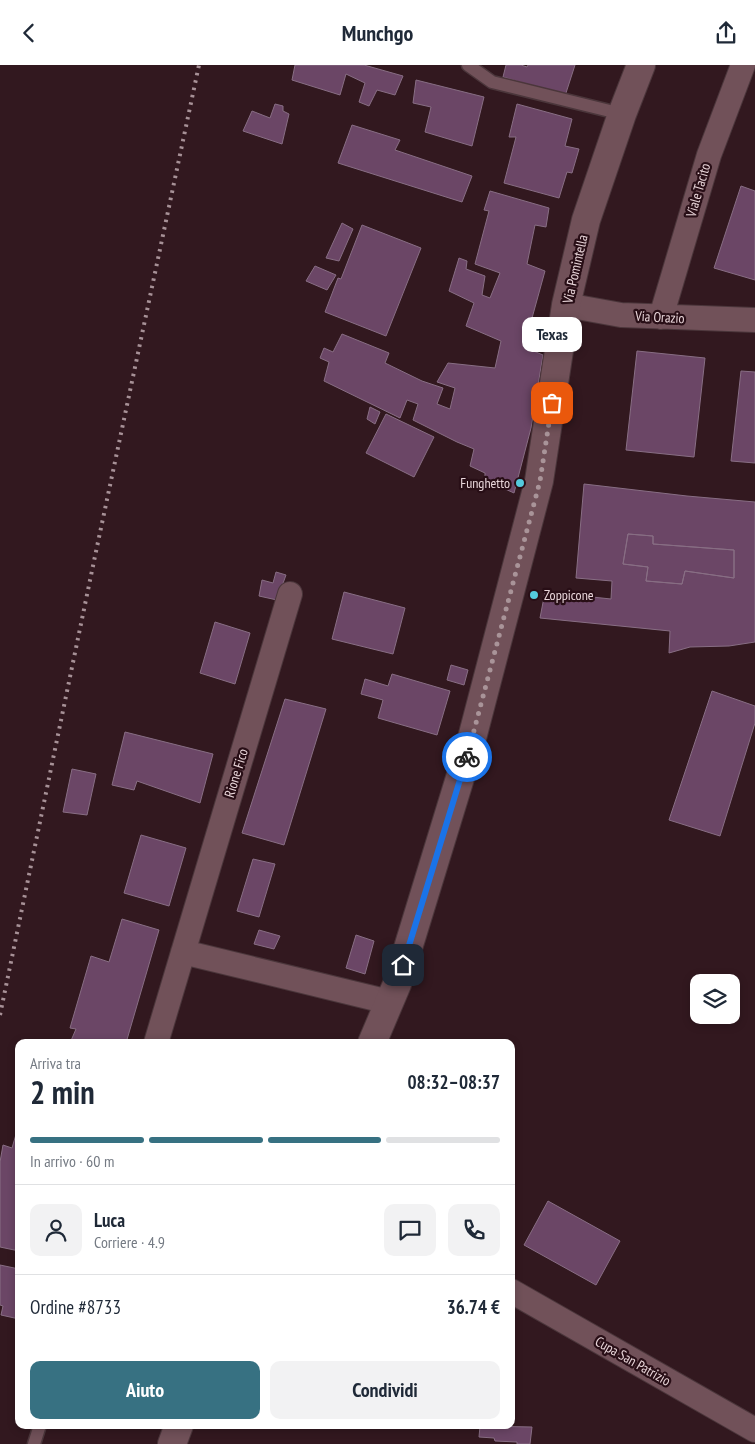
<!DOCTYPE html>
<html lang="it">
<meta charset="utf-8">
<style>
body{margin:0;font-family:"PT Sans Narrow",sans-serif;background:#f2f2f3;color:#1f2937;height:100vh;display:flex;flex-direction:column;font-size:19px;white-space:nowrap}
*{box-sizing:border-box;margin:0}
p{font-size:16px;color:#747a83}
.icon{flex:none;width:28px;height:28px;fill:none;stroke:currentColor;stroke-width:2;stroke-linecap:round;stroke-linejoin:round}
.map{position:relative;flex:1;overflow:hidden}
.panel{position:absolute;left:15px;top:974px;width:500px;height:390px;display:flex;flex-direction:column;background:#fff;border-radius:10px;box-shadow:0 2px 8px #0003}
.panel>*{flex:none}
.buttons{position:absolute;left:690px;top:909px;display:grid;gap:10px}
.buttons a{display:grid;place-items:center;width:50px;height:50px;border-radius:10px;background:#fff;box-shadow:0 2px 8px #0003;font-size:25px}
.pin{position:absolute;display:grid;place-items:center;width:42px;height:42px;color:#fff;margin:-21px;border-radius:10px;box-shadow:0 2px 8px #0006}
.courier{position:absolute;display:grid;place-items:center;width:50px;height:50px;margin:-25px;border:4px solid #1a73e8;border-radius:50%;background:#fff;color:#222;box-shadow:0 1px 6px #0007}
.bubble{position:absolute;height:35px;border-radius:10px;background:#fff;box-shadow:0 2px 8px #0003;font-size:16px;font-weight:800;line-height:35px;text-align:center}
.summary em{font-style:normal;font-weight:800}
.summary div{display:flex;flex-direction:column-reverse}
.summary{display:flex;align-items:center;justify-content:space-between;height:85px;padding:0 15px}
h1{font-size:32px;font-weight:800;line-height:38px}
.bar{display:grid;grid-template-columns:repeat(4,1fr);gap:8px 5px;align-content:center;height:60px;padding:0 15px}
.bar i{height:6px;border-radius:4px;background:#e0e1e3}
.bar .on{background:#377182}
.bar p{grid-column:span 4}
.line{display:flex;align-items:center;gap:12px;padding:0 15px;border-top:1px solid #e0e1e3}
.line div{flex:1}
.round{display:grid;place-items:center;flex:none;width:52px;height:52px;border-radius:10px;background:#f2f2f3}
.action{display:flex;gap:10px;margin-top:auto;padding:10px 15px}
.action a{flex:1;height:58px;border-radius:10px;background:#377182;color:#fff;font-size:20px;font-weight:800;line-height:58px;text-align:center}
.action a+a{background:#f2f2f3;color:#1f2937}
header{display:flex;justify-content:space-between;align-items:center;height:65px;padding:0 15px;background:#fff;font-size:22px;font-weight:800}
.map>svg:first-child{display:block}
.building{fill:#6b4666;stroke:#886e84;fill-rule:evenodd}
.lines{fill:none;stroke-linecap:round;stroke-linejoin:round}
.lane-casing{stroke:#4b363b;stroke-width:15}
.street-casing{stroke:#4b363b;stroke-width:26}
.secondary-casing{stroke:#4b363b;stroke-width:30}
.lane{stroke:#715159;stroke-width:12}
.street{stroke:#715159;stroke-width:24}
.secondary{stroke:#715159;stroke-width:28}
.rail{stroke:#a79197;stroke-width:4;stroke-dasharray:2.5 5;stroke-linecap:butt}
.done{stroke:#a99499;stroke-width:5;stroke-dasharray:0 9}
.route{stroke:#1a73e8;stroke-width:6}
.poi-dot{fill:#54cadd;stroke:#280e16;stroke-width:2}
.labels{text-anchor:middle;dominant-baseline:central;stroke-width:4.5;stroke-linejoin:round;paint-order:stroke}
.street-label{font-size:14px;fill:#e9d6da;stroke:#280e16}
.poi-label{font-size:14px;fill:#e9d6da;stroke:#280e16;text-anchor:end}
</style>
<header><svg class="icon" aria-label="back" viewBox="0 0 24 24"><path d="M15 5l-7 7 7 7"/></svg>Munchgo<svg class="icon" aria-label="share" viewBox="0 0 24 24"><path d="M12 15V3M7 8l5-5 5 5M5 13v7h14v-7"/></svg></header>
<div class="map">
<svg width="755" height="1379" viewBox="0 0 755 1379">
<rect width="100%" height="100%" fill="#32181f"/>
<path class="building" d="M295 0H364L403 11 395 30 377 25 369 41 359 37 365 18 346 9 340 30 292 15Z
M506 0H521L527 2 528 0H575L565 31 503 12Z
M416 15 484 32 472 81 425 67 431 42 413 38Z
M275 39 283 41V46L289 49 282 79 243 66 252 46 270 53Z
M517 39 572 54 565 81 579 84 572 108 567 107 559 133 504 118 516 72H509Z
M352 60 400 75 395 85 472 111 462 137 338 98Z
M741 121 755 126V215L714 203Z
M490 126 549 143 546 162 535 160 527 199 545 206 524 282 543 290 531 363 514 428 485 415V408L470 401 474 384 457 377 413 355 418 339 407 335 400 353 324 316 329 297 320 293 324 283 333 287 342 269 389 288 385 298 422 316 443 323 437 339 450 344 455 323 437 317 448 298 495 303 501 276 466 261 474 238 449 226 459 193 467 196 466 204 485 211 482 230 490 233 500 208 475 199 489 146 484 145Z
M342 158 353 164 339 196 326 193Z
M362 160 421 183 386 271 325 247 338 213 341 214Z
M315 201 336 210 327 225 306 216Z
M637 286 705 293 694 392 626 385Z
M741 306 755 307V398L731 396Z
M370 342 380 347 375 359 367 354Z
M386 349 434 372 414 412 366 388Z
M584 419 687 431 755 437V577L729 581 690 582 669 588 670 566 540 553 545 527 611 534 612 516 576 513ZM628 469 653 471V479L734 485V513L685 506 682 519 646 516 648 502 623 499Z
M628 469 653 471V479L734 485V513L685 506 682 519 646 516 648 502 623 499Z
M276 507 286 510 277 535 259 531 262 515 273 518Z
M344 527 405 543 393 589 332 574Z
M215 557 250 568 235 619 200 608Z
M451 600 468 605 464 620 447 615Z
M392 609 450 626 437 670 378 653 383 635 361 629 365 614 388 621Z
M712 626 755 641V658L720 771 669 755Z
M285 634 326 644 284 780 242 768Z
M125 667 213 689 200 738 137 716 134 725 112 720Z
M72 704 96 709 87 750 63 747Z
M141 770 186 783 169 841 124 828Z
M253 794 275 799 259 852 237 846Z
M122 854 159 865 126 978H70L76 964 70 963 91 891 109 897Z
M259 865 280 871 274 884 254 879Z
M356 870 374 876 365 909 346 903Z
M17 1066H19V1186L0 1182V1097L3 1080 12 1083Z
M548 1136 620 1176 596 1220 524 1180Z
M0 1200 19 1204V1254L1 1250 3 1241 0 1240Z
M480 1361 532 1362 530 1379H517V1377L495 1376 494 1373 479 1372Z"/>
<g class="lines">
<defs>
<path id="lane" d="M468 0 492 17 622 49
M34 1379 40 1360"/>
<path id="street" d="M566 240 621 250 755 255
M661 252 709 90 743 0
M183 887 389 937
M156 978 290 529
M511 1226 755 1365"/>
<path id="secondary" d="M372 978 397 919 471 677 539 416 566 240 586 155 622 49 641 0
M172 1379 179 1360"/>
</defs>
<use href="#lane" class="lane-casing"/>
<use href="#street" class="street-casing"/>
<use href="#secondary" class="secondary-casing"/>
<use href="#lane" class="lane"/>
<use href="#street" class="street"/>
<use href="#secondary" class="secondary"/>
<path class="rail" d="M0 950 94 496 199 0"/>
</g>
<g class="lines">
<path class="done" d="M467 692 540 416 552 338"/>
<path class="route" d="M403 900 467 692"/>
</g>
<g class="poi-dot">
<circle cx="520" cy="418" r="5"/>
<circle cx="534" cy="530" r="5"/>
</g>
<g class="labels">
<g class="street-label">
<text transform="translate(698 125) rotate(-74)">Viale Tacito</text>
<text transform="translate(575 204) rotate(-77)">Via Pomintella</text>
<text transform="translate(660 252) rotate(3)">Via Orazio</text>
<text transform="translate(236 708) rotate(-73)">Rione Fico</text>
<text transform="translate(633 1296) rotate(30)">Cupa San Patrizio</text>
</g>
<g class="poi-label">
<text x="510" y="418">Funghetto</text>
<text x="544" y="530" text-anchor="start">Zoppicone</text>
</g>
</g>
</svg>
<div class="buttons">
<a><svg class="icon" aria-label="layers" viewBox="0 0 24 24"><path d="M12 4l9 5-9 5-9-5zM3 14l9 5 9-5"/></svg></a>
</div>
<div class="pin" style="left:552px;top:338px;background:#ea580c"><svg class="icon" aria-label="bag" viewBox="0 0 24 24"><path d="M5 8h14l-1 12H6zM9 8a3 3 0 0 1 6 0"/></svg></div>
<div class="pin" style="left:403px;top:900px;background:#1f2937"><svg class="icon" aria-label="home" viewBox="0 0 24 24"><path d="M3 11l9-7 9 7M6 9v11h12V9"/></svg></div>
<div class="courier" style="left:467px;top:692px"><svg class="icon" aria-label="bike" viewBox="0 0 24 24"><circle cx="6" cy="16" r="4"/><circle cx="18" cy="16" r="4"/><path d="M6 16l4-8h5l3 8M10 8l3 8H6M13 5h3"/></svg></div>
<div class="bubble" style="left:522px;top:252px;width:60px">Texas</div>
<section class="panel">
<div class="summary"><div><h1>2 min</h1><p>Arriva tra</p></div><em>08:32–08:37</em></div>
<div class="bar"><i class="on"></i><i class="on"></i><i class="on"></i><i></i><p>In arrivo · 60 m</p></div>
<div class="line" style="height:90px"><a class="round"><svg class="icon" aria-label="person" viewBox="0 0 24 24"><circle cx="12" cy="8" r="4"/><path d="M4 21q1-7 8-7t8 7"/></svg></a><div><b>Luca</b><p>Corriere · 4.9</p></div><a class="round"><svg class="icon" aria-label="chat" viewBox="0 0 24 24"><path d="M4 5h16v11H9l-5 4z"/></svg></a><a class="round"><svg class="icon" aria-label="phone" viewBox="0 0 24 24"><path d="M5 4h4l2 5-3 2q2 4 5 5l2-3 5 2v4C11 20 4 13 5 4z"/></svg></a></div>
<div class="line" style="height:65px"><div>Ordine #8733</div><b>36.74 €</b></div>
<div class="action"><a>Aiuto</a><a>Condividi</a></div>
</section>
</div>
